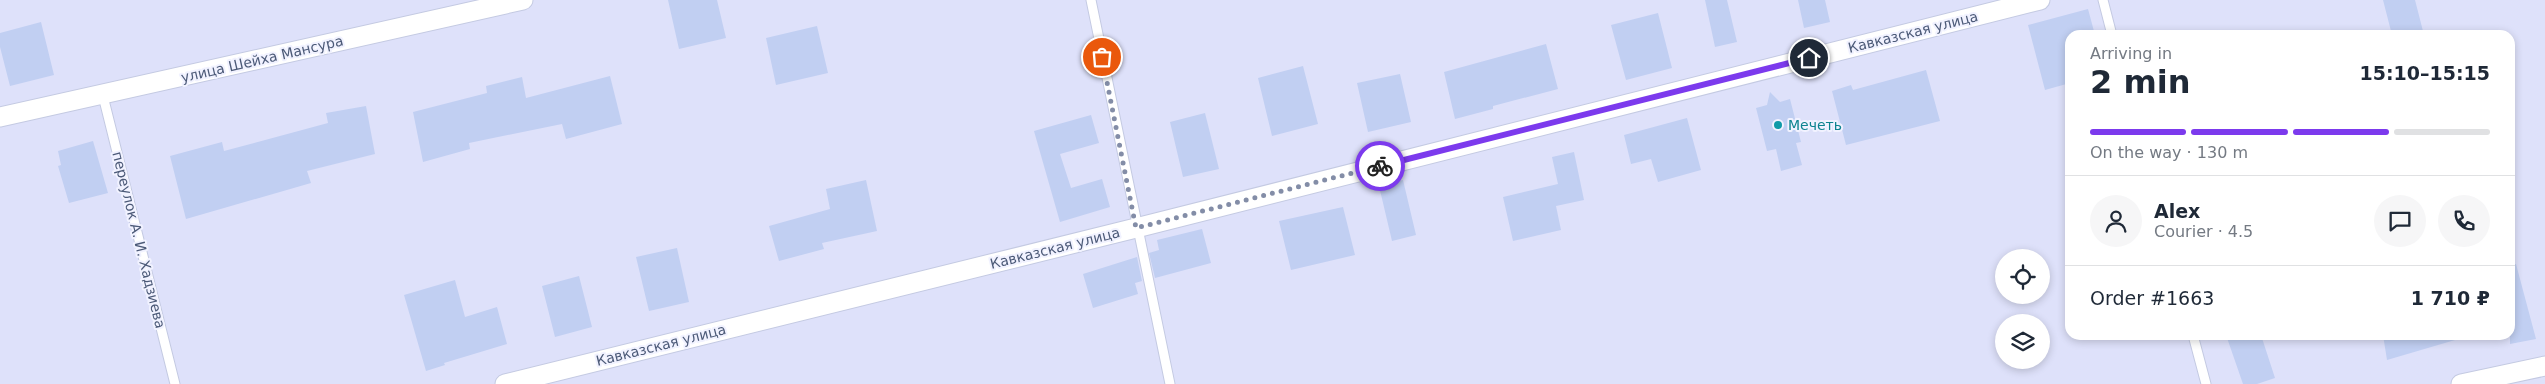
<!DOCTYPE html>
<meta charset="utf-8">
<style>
body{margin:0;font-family:"DejaVu Sans",sans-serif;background:#f6f6f7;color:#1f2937;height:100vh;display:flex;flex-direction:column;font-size:19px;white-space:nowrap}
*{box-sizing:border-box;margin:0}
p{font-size:16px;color:#747a83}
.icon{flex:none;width:28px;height:28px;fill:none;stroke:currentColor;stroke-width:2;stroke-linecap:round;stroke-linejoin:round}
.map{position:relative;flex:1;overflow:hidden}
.drawer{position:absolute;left:2065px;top:30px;width:450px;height:310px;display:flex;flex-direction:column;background:#fff;border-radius:15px;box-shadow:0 2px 8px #0003}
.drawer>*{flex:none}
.buttons{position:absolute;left:1995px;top:249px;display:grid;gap:10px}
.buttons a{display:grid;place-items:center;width:55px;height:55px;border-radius:50%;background:#fff;box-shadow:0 2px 8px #0003;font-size:25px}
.pin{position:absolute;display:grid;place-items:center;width:42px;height:42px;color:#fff;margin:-21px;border:2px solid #fff;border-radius:50%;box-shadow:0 1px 5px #0007}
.courier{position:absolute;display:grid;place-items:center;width:50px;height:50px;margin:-25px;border:4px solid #7c3aed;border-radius:50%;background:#fff;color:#222;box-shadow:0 1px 6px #0007}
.head em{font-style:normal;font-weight:700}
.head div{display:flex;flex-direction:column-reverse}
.head{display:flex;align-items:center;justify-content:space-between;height:85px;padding:0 25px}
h1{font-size:32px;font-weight:700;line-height:38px}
.bar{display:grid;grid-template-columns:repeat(4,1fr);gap:8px 5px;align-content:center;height:60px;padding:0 25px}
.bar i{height:6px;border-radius:4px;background:#e0e1e3}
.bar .on{background:#7c3aed}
.bar p{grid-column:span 4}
.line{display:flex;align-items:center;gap:12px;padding:0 25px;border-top:1px solid #e0e1e3}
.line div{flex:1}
.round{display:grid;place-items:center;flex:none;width:52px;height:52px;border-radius:26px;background:#f6f6f7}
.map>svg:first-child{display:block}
.residential{fill:#dee1fa;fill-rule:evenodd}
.building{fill:#c1cff2}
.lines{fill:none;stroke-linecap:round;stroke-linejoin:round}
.service-casing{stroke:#c4cae2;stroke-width:11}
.minor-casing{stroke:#c4cae2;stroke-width:21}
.service{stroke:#fff;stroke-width:9}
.minor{stroke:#fff;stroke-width:19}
.done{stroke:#838da7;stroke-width:5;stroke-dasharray:0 9}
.route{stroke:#7c3aed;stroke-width:6}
.culture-dot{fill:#0f9aa8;stroke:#f1f2ff;stroke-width:2}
.labels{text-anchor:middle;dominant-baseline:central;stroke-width:4;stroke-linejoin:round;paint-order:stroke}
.street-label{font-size:14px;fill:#4c5a78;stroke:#f1f2ff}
.culture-label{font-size:14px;fill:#0d838f;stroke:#f1f2ff;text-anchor:start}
</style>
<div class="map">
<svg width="2545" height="384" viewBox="0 0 2545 384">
<rect width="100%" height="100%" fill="#eaebfd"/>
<path class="residential" d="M0 0H2545V384H0ZM2070 35H2510V335H2070ZM2004 258H2041V295H2004ZM2004 322H2041V360H2004Z"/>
<path class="building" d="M668 0H717L726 38 679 49Z
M1705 0H1727L1737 42 1715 47Z
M1798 0H1825L1830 22 1804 28Z
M2383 0H2415L2424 35H2392Z
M2088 9 2095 35H2070V83L2045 90 2028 25Z
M1658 13 1672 68 1626 80 1611 25Z
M41 22 54 75 10 86 0 47V33Z
M817 26 828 73 776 85 766 38Z
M1546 44 1558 89 1493 106V109L1455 119 1444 72Z
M1303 66 1318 124 1272 136 1258 78Z
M1926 70 1940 121 1846 145 1832 91 1851 85 1853 90Z
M1400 74 1411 122 1368 132 1357 83Z
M610 76 622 124 566 139 562 124 469 143 470 149 423 162 413 112 487 93 486 86 522 77 526 98Z
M1770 92 1780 102 1790 99 1801 142 1796 143 1802 165 1781 171 1776 149 1767 151 1756 108 1767 105Z
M366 106 375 154 307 171 311 183 186 219 170 156 222 142 224 151 328 123 326 113Z
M1205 113 1219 169 1183 177 1170 122Z
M1091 115 1099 143 1060 154 1071 188 1102 179 1110 207 1060 222 1034 131Z
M1687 118 1701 170 1658 182 1651 159 1631 164 1624 135Z
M93 141 108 193 69 203 58 166 61 165 58 151Z
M1574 152 1584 200 1556 206 1561 230 1513 241 1503 197 1558 184 1552 157Z
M866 180 877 231 822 243 824 249 779 261 769 226 830 209 826 189Z
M1403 180 1416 235 1392 241 1379 186Z
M1343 207 1355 255 1291 270 1279 221Z
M1202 229 1211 263 1155 278 1149 253 1159 250 1157 240Z
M677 248 689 302 649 311 636 257Z
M1137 257 1142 281 1135 283 1138 294 1093 308 1083 274Z
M2516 264 2536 339 2510 344V265Z
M579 276 592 327 555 337 542 286Z
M455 280 465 317 497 307 507 344 444 363 445 365 426 371 404 295Z
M2226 335H2261L2275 378 2257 384H2243Z
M2383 335H2454L2455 340 2387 360Z"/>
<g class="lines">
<defs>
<path id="service" d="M1091 0 1170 384
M2103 0 2112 35
M103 96 175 384
M2193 335 2206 384"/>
<path id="minor" d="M0 117 523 0
M505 384 1136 228 2040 0
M2461 384 2545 366"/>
</defs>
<use href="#service" class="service-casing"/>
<use href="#minor" class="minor-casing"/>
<use href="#service" class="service"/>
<use href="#minor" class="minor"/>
</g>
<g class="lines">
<path class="done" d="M1102 57 1136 228 1380 166"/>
<path class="route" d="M1380 166 1809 58"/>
</g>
<circle class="culture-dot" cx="1778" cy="125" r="5"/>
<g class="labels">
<g class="street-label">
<text transform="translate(1913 32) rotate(-14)">Кавказская улица</text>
<text transform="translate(262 59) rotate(-13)">улица Шейха Мансура</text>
<text transform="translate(139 240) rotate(76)">переулок А. И. Хадзиева</text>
<text transform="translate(1055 248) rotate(-14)">Кавказская улица</text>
<text transform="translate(661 345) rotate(-14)">Кавказская улица</text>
</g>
<g class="culture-label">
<text x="1788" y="125">Мечеть</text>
</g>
</g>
</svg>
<div class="buttons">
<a><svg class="icon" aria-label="locate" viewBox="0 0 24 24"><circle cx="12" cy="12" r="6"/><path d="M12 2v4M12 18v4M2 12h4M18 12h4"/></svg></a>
<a><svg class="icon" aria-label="layers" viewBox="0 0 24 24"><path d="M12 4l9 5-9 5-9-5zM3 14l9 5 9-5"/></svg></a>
</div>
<div class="pin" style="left:1102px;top:57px;background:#ea580c"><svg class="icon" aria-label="bag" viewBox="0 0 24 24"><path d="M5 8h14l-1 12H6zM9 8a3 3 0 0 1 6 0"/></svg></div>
<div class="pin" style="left:1809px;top:58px;background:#1f2937"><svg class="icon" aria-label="home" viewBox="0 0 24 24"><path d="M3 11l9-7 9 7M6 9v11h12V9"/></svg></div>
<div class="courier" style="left:1380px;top:166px"><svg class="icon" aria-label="bike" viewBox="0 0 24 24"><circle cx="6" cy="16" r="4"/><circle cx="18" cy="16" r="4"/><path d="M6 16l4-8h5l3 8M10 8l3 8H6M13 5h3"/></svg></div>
<section class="drawer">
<div class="head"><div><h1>2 min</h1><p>Arriving in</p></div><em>15:10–15:15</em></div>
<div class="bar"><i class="on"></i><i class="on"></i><i class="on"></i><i></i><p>On the way · 130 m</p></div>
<div class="line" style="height:90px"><a class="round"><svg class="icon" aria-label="person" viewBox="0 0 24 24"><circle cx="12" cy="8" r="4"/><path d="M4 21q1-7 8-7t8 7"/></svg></a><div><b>Alex</b><p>Courier · 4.5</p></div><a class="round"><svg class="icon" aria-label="chat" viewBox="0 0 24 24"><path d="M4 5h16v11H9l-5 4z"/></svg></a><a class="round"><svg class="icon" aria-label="phone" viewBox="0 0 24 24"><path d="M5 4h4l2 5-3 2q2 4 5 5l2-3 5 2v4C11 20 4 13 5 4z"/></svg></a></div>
<div class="line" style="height:65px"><div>Order #1663</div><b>1 710 ₽</b></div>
</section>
</div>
